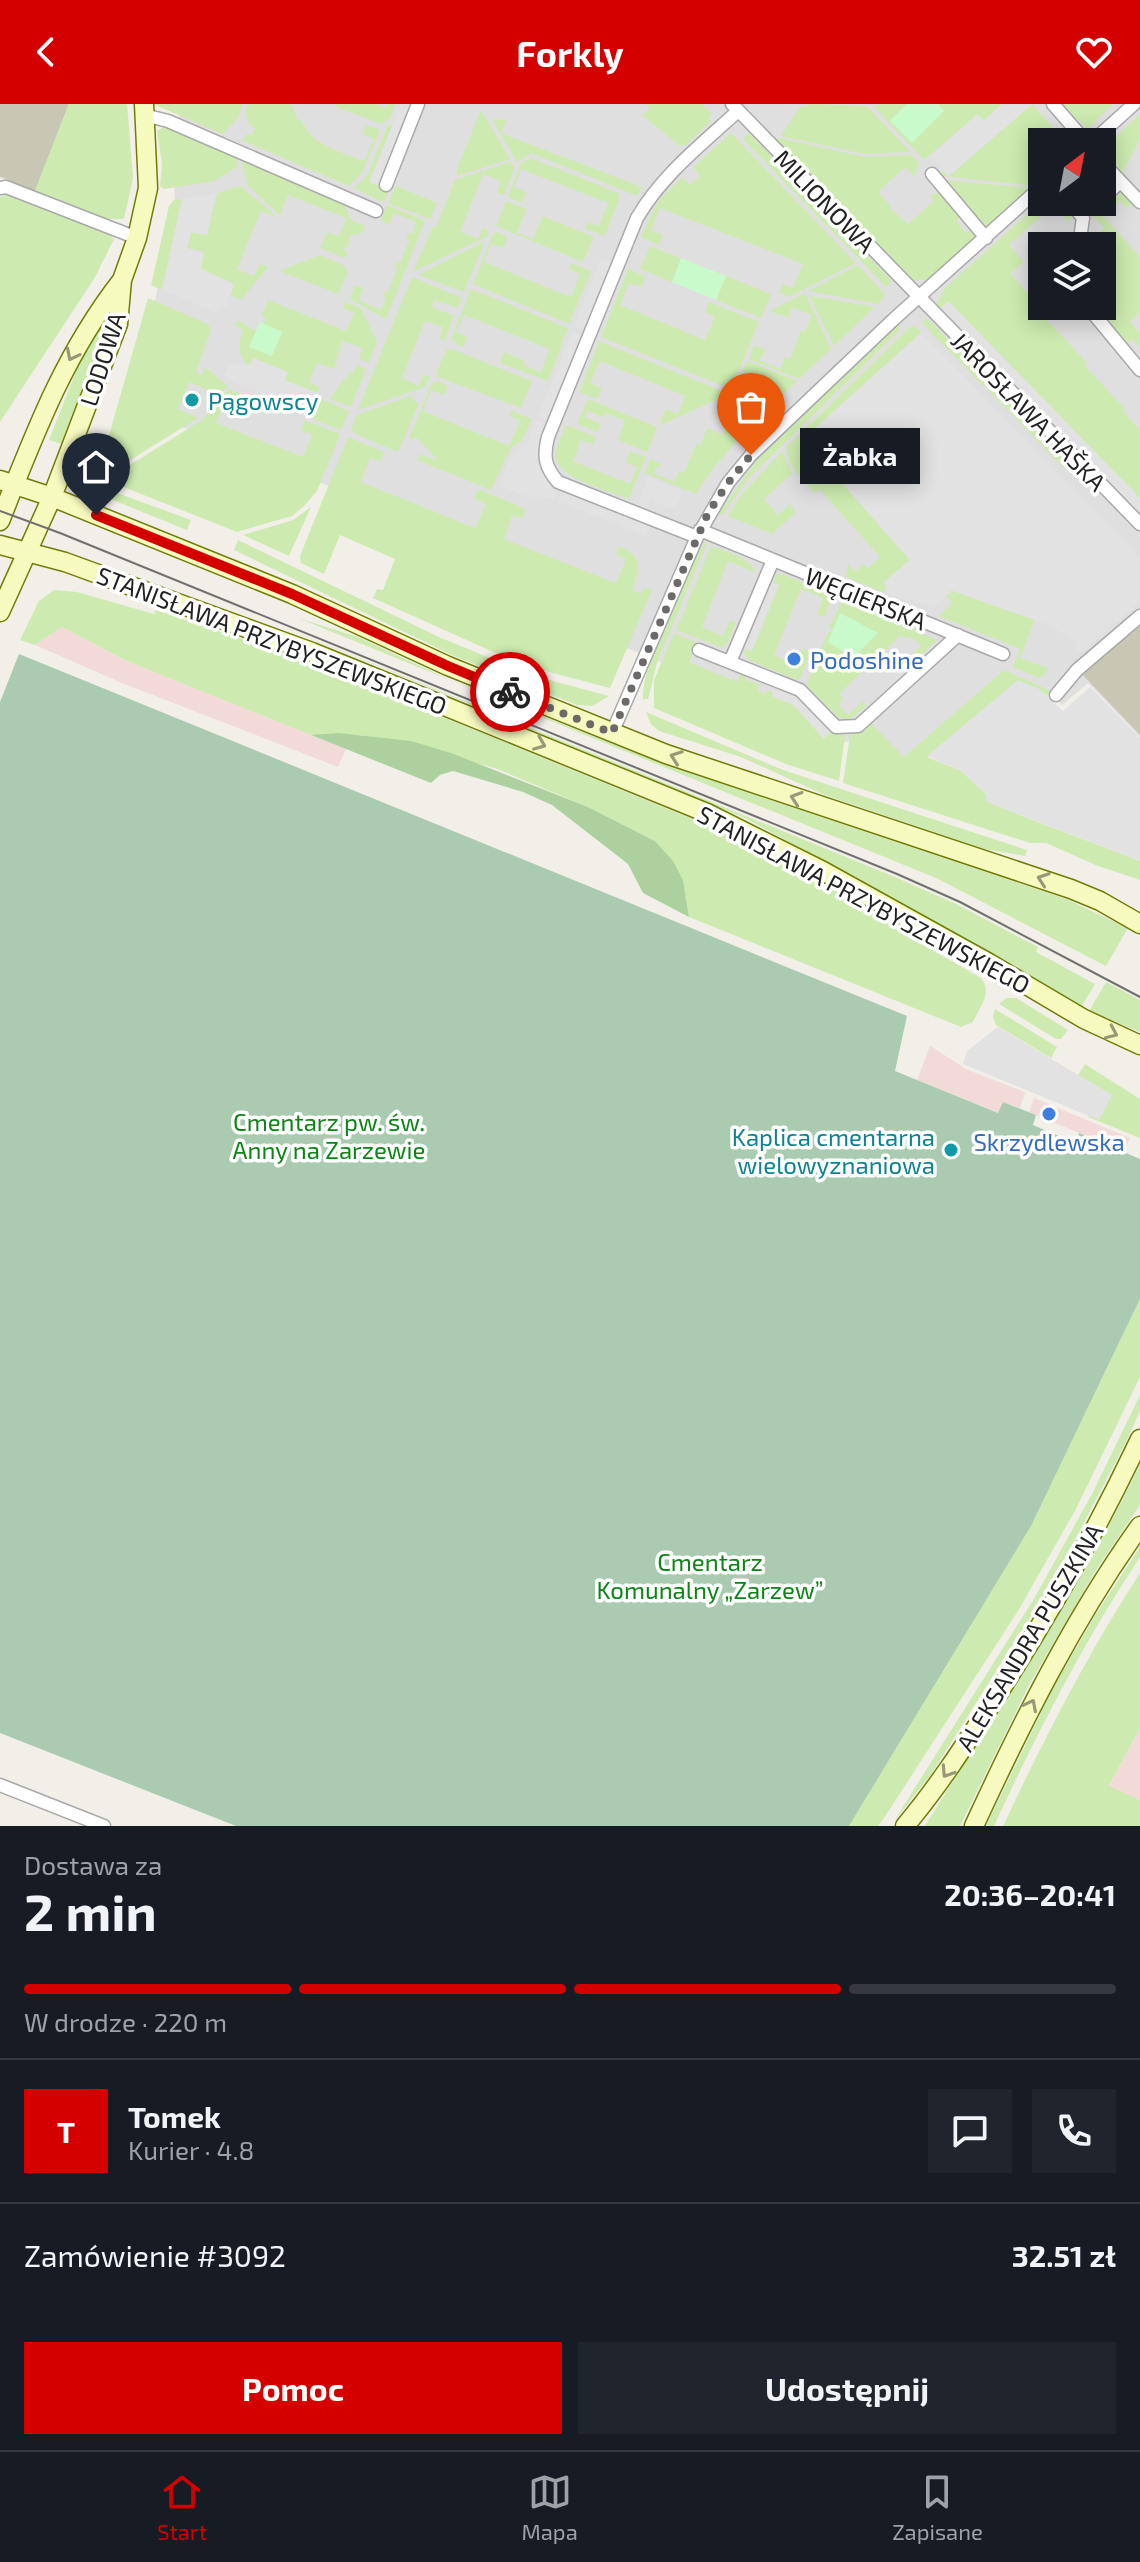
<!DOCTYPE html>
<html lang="pl">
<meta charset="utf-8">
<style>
body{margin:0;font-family:"Exo 2",sans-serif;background:#20242c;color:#f1f3f6;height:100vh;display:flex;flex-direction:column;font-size:30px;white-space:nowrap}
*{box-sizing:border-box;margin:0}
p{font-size:26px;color:#9ea1a6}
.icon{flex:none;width:44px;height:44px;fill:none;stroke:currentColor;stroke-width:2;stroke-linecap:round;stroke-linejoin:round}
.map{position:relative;height:1722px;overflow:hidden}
.sheet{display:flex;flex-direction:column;background:#171b24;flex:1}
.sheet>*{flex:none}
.needle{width:52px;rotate:32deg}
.fabs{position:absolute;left:1028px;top:24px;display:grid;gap:16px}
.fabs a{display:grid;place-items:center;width:88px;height:88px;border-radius:0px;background:#171b24;box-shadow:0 4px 20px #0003;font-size:40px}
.pin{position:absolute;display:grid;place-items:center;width:68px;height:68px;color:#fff;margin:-82px -34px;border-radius:50% 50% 50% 0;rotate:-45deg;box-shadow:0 0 8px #0007}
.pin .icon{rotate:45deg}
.courier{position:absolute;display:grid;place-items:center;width:80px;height:80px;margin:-40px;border:6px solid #d40000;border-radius:50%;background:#fff;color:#222;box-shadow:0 2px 10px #0007}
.bubble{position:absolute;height:56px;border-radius:0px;background:#171b24;box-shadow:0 4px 20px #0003;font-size:26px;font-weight:700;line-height:56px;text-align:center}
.summary em{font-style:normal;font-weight:700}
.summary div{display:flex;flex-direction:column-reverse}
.summary{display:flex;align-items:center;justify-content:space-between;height:136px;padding:0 24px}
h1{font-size:52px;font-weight:700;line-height:60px}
.bar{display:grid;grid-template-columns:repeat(4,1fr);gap:12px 8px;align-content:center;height:96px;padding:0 24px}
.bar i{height:10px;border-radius:6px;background:#363941}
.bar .active{background:#d40000}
.bar p{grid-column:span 4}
.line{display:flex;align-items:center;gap:20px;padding:0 24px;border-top:2px solid #363941}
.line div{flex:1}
.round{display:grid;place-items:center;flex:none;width:84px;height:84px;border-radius:0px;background:#20242c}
.cta{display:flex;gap:16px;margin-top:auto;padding:16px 24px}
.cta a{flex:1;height:92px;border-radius:0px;background:#d40000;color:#fff;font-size:32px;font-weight:700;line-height:92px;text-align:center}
.cta a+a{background:#20242c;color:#f1f3f6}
header{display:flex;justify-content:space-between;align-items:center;height:104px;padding:0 24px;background:#d40000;color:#fff;font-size:36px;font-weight:700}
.dock{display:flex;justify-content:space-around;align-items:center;height:112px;border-top:2px solid #363941;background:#171b24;font-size:22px;color:#9ea1a6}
.dock a{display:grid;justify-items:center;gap:4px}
.dock .active{color:#d40000}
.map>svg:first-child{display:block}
.residential{fill:#e0dfdf;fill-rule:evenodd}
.commercial{fill:#f2dad9}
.construction{fill:#c7c7b4}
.grass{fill:#cdebb0}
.forest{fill:#add19e}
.cemetery{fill:#aacbaf}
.park{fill:#c8facc}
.parking{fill:#e2e2e2}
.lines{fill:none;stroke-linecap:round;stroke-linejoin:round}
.street-casing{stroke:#a9a9a9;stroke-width:15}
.secondary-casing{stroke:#707d05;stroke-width:21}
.street{stroke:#fff;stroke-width:12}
.secondary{stroke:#f7fabf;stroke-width:18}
.tram{stroke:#707070;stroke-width:2}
.oneway{stroke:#979978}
.done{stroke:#6b6a68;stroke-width:8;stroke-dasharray:0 14.4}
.route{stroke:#d40000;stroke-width:10}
.culture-dot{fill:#0f9aa8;stroke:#fff;stroke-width:3}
.shop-dot{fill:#3f7fe0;stroke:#fff;stroke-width:3}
.labels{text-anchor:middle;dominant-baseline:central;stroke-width:7;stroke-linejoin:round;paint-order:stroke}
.street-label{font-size:24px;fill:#222;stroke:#fff}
.culture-label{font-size:24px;fill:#0d838f;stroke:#fff;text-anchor:start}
.shop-label{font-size:24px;fill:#366cbe;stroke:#fff;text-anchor:start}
.park-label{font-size:24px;fill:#0c8416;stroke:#fff}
</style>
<header><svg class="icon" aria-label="back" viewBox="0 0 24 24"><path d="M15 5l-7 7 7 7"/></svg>Forkly<svg class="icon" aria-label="heart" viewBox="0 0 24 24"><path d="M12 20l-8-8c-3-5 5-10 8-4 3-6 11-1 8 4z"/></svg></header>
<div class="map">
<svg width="1140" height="1722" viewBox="0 0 1140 1722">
<rect width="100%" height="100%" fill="#f2efe9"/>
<path class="residential" d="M233 0H1140V633L1088 579 1062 601 1047 585 897 664 873 633 822 642 783 608 612 538 628 502 160 314 152 211 175 100 172 30 182 5ZM1042 38H1102V98H1042ZM1042 142H1102V202H1042Z"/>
<path class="commercial" d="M62 523 127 557 346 645 338 663 122 579 35 541Z
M930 942 968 966 1025 988 1020 1004 1003 998 999 1009 917 976Z
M1034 994 1130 1034 1124 1048 1029 1008Z
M1140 1624V1696L1109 1683Z"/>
<path class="construction" d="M0 0H69L35 87 0 73Z
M1140 519V631L1082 570Z"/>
<path class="grass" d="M69 0H127L133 74 124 115H106L35 87Z
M153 0H243L238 14 223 30Z
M248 0H291L298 16H301C312 40 337 47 364 57L374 35 362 30 366 21 380 26 363 67 349 82 243 37 246 30 252 31 255 24 249 21 245 7Z
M335 0H376L386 4 388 0H395L390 14 381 20 336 3Z
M646 0H702L712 10 708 14 711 17 686 41 680 42 642 11 650 4Z
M812 0 867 2 910 48 865 50 781 32 799 4Z
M883 0H907L890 17 944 6 938 0H1002L983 17 978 10 924 56 873 2Z
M1032 0 1066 38H1042V67L1035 74 1038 79 1035 82 942 72V66L949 72Z
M1058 0H1113L1090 23 1093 29 1089 31 1082 29 1086 25 1078 15 1074 18Z
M481 6 510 55 457 72V65Z
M1140 10V35L1121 72 1102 52V45Z
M492 15 506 16 501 29 642 83 637 92 531 49 517 58Z
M394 19 370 77 390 86 383 98 354 84 368 70 387 23Z
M164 23 236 54 238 62 215 77 164 85 160 82 162 60 157 27Z
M731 29 856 159 789 193 779 188 783 180 793 184 803 160 660 104 651 126 663 131 659 141 641 133 658 97 682 73 690 81 700 72 693 63Z
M749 29 892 177 886 183 743 35Z
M779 34 865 53 912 51 919 59 914 73 905 63 878 88 891 102 890 104 908 120 934 97 930 91 939 88 961 113 956 117 966 129 972 125 974 134 972 139 929 176H913L777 36Z
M531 54 618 89 620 92 605 132 585 125 588 118 599 122 608 99 521 65 514 83 526 88 522 99 508 93 521 59Z
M241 55 343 98 351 116 365 122 362 129 350 132 348 143 344 144 345 148H348L345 154 320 144 327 128 339 132 346 114 288 91 280 111 248 82Z
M511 58 515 63 504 91 497 89 501 77 483 70 460 128 478 135 483 124 489 127 488 132 413 168 432 124 436 123 455 76Z
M942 76 1032 84 989 123H983Z
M240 82 279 114 261 107 237 165 254 172 260 160 268 163 241 196 230 191 234 180 200 165 187 144 191 128 207 131 217 89Z
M396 82 437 99 430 115 388 99Z
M1118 84 1135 97 1127 104 1120 97 1103 112 1140 153V208L1130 218 1140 229V242L1133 235 1125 241 1100 210 1109 202 1102 194V142H1088L1104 123 1093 112V107Z
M10 89 107 127 114 135 94 175 0 318V93Z
M175 95H182L162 186 151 181 169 102Z
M506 97 526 105 517 129 533 135 543 112 594 133 583 158 496 122Z
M1042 97 1062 98 1073 111 1068 118 1053 102 1009 141 1024 158 1010 170 1050 213 1047 216 1087 259 1085 262 1125 305 1123 307 1140 326V394L948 198 939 206 936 201 945 184Z
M387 101 425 117 386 215 350 195 355 181 363 184 359 197 381 206 386 194 383 192 385 187 388 188 397 165 394 163 396 158 400 159 409 136 406 134 408 129 412 130 416 118 394 109 389 121 380 117Z
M497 128 508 133 503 144 491 140 484 158 571 193 580 170 569 165 571 159 591 167 569 220 473 180 493 130Z
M485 137 464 188 418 171Z
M650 142 681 154 672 178 640 165Z
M320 151 343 161 348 168 338 190 279 167Z
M858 161 886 191 878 200 808 187Z
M628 165 646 173 642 183 629 179 620 201 705 236 715 213 705 208 709 198 759 218 731 285 601 233Z
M726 172 771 190 761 214 716 196Z
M412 173 462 194 458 204 434 196 432 203 454 212 444 237 439 235 443 223 425 217 402 274 419 282 424 270 430 273 425 283 358 306Z
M471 185 568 224 548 277 500 259 504 248 525 257 523 261 541 268 550 245 464 211 456 228 467 233 463 244 451 236Z
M805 189 831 245 799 275 749 255 754 241 766 246 759 256 780 265 785 253 790 255 801 226 805 228 812 211 791 203 789 214 769 207Z
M810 192 875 203 834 242Z
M148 194 208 220 211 226 196 268 202 271 205 263 228 282 219 291 189 278 178 305 198 314 103 373 100 366 102 356 114 361 118 350 106 342Z
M268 196 346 227 354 209 343 204 345 198 361 204 377 238 369 259 359 255 362 244 342 237 334 265 317 259 309 278 320 283 317 289 285 276 287 268 254 254 249 262C237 252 238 240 243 226L235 221 237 216 256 227 249 243 282 228 263 220 266 214 261 212Z
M106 212 105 224 61 340 49 336 88 237Z
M927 214 988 275 984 283 922 219Z
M899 219 900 226 749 374 724 410H718L757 356Z
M915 222 921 229 803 335 911 457 884 478 886 485 882 488 846 473 848 460 855 468 864 460 868 464 880 453 820 386 815 389C802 375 788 364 786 343L910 223Z
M599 237 729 290 663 320 660 319 666 305 678 310 685 292 600 257 590 279 602 285 597 295 579 288Z
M447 245H452L532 277 521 304 438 273 436 269Z
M747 257 797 277 771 302 735 287Z
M356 261 366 265 351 303 330 295 344 274 347 275 350 268 353 269Z
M437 277 448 282 444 291 431 286 423 307 509 342 520 317 509 312 512 307 532 315 523 335 510 345 491 386 417 356 419 350 439 357 415 332 414 336 409 334 432 279Z
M991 279 1064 352 1065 365 987 285Z
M229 285 241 290 237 301 225 296 216 319 303 353 312 331 301 326 305 316 340 330 317 387 303 403 292 412 237 428 106 376 202 316Z
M413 291 412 296 419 299 398 348 360 332 351 326 357 311Z
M321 295 349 307 341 326 313 315Z
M588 295 657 323 647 348 618 336 625 317 606 309 604 313 587 307 585 313 601 320 597 328 577 320Z
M728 319 747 326 714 363 696 390 645 369 650 355 661 360 659 364 656 363 654 370 674 378 679 367 684 369 696 340 700 342 707 324 723 331Z
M566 321 596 333 593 340 581 336 573 357 630 380 637 363 626 358 630 347 646 353 629 395C611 388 554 373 555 351 556 342 563 330 566 321Z
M348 333 384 348 380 358 370 354 361 378 475 424 486 400 474 395 478 385 526 405 522 414 512 411 504 435 616 479 626 455 616 451 619 442C644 452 640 465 632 486L641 490 644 483 652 486 610 584 522 561 373 494 377 485 383 486 395 455 340 431 324 470 301 459 300 452Z
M782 347 792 370 764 395 778 411 790 400 796 408 772 430 728 412 743 389Z
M98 382 191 416 187 426 93 388Z
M311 403 289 452 243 431 293 416Z
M238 436 439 533 531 571 609 592 592 602 577 601 454 552 234 446Z
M708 437 657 559 648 595H643C642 561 682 482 697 447Z
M711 443C725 446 751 454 756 469L728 457 702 523 723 532 730 516 736 518 728 538 722 544 676 526Z
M776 470H782L832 491 825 513 817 510 823 494 801 485 774 551 796 560 803 544 811 548 799 577 751 557 744 550 746 545 751 547 779 481 773 479Z
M54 486 77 488 154 510 156 506 293 552 702 719 844 791 899 827 981 874C993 888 980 903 973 918L961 923 689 813 683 776 655 737 588 703 495 664 361 631H311L127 557 62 523 35 541 20 536 39 497Z
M953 486 1035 515 1020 554 1048 564 1045 571 1039 574 1013 563 1020 545 939 512 952 499 946 492Z
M843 495 935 535V538L911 561 906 556 921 542 911 532 907 535 901 531 839 590 843 595 838 600 848 611 863 597 867 602 848 616 838 613 806 581 828 528H832L828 538 840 509 833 525 829 524Z
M298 514 358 533 448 575 661 659 1066 795 1128 824 1106 862 936 774Z
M286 524 895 773 954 799 1038 843 1036 848 1095 880 1082 902 994 850 745 714Z
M674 529 696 538 689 558 737 578 741 569 747 571 745 576 759 580 758 587 765 590 767 586 773 589 772 592 793 601 824 634 831 627 845 631 839 677 786 660 654 604V576Z
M1004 566 1051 587 1047 592 1039 585 927 653 961 667 987 691 1017 710 1140 757V776L1098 762 1046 739H1030L843 679 850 631 871 619 904 653Z
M646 608 783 666 1027 746 1025 752 984 745 825 691 741 653 659 627 651 620Z
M1106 878 1140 896V928L1089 907Z
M1006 894H1016L1068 926 1061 935H1056L999 900Z
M995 905 1057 943 1051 954 996 921 993 913Z
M1085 960 1140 995V1034L1088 1013 1090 1010 1098 1015 1078 971Z
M1140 1195V1273L1076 1405 1018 1507 884 1714 878 1722H849L1031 1422Z
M1140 1291V1307L1126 1338 1055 1474 930 1672 894 1717 1035 1493 1093 1388Z
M1140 1361V1401L1096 1466 1029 1581 960 1722H925C999 1602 1079 1488 1140 1361Z
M1140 1443V1453C1083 1539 1037 1629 994 1722H986L1053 1584 1094 1513Z
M1140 1469V1624L1109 1682 1140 1696V1722H1003C1044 1635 1088 1549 1140 1469Z"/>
<path class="forest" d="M339 629 411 637 451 649 588 703 655 737 673 757 683 776 689 813 643 789 628 760 552 701 523 688 453 667 440 671 431 679 311 631Z"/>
<path class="cemetery" d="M19 550 907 912 895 967 998 1009 1003 998 1036 1011 1033 1021 1075 1039 1079 1029 1140 1055V1195L1031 1422 849 1722H236L0 1629V598Z"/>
<path class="park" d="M907 0H938L944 7 912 39 890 17Z
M681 154 726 172 716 196 672 178Z
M260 218 282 228 272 252 249 243Z
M840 509 878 529 853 554 828 538Z"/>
<path class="parking" d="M401 0H413L402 55 390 86 369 78Z
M1002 0H1032L948 73 931 52 977 10 984 17Z
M216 89 207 131 191 128 187 144 204 148 201 165 234 180 226 203 215 208 162 186 182 95Z
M601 154 612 159 585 226 574 222Z
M948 197 1140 394V412L939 206Z
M573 227 583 232 549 317 538 312Z
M921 229 1140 453V497L1080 550 1075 545 1077 539 1051 522 942 483 951 488 934 504 887 490 884 478 910 456 803 335Z
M253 254 288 268 285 276 317 289 309 309 232 277 224 271 230 259 249 262Z
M537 316 548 321 538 349 539 360 547 377 559 386 555 396 536 392 530 394 499 381 512 349 527 340Z
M648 373 683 387 675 406 651 396 648 403 638 399Z
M562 387 650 422 646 432 558 397Z
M770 477 779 481 752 547 743 543Z
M1018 576 1039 585 1063 607 1090 583 1140 634V757L989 699 985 694 987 691 961 667 927 652Z
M775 583 798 592 831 627 824 635 793 601 772 592Z
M998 923 1112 991 1099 1016 963 960 967 947Z"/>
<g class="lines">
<defs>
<path id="street" d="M732 0 1140 420
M1053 0 1086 38
M144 11 168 17 376 107
M1092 38 1134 0
M1102 58 1140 98
M932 70 986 134
M386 81 418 0
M0 84 6 83 137 134
M1102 95 1120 78
M1070 98 1083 114 1079 142
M1087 202 1140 266
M700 426 1003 550
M697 433 558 378C545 363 543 353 548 333L637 114C662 71 702 40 738 7
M699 546 800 586 836 623 858 622 958 531
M730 558 773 456
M1056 591 1077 566 1140 512
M612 629 697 433 728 379 751 351 894 215 1042 82
M0 1681 104 1722"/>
<path id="secondary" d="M0 376 52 393 292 490 448 562 666 650 1071 785 1100 797 1140 820
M0 417C34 331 64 250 122 176
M0 441 65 458 312 548 707 709 823 767 989 859 1084 915 1140 941
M0 508 52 393 118 220 122 176 137 134 148 84 144 0
M905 1722C937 1684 963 1644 990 1602 1046 1516 1096 1428 1140 1335
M974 1722C1022 1618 1073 1516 1140 1422"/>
</defs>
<use href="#street" class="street-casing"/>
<use href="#secondary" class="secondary-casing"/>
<use href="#street" class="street"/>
<use href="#secondary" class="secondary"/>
<path class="tram" d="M0 407 60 429 897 770 960 798 1140 893"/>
</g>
<defs><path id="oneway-chevron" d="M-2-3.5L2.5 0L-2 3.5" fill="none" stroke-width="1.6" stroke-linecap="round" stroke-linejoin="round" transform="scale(2)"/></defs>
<g class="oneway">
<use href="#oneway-chevron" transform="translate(72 251) rotate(117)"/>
<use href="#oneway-chevron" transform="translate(540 640) rotate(22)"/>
<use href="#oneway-chevron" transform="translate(676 653) rotate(-160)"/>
<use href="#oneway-chevron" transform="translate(796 694) rotate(-162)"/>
<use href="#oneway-chevron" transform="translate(1043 775) rotate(-161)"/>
<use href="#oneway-chevron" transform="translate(1112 929) rotate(24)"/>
<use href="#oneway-chevron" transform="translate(1031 1601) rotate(-63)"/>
<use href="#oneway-chevron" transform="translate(947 1668) rotate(123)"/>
</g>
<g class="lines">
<path class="done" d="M510 588 612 629 708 409 728 379 751 351"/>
<path class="route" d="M96 411 292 490 448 562 510 588"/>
</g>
<g class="culture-dot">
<circle cx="192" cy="296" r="8"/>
<circle cx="951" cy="1046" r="8"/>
</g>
<g class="shop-dot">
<circle cx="794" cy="555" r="8"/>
<circle cx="1049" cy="1010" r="8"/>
</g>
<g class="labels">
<g class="street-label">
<text transform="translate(825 97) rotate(46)">MILIONOWA</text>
<text transform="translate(102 255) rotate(-72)">LODOWA</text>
<text transform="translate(1029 307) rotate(46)">JAROSŁAWA HAŠKA</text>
<text transform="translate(866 494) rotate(22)">WĘGIERSKA</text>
<text transform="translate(272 536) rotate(21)">STANISŁAWA PRZYBYSZEWSKIEGO</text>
<text transform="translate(864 795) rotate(28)">STANISŁAWA PRZYBYSZEWSKIEGO</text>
<text transform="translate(1029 1533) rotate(-59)">ALEKSANDRA PUSZKINA</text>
</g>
<g class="culture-label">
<text x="208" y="296">Pągowscy</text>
<text x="935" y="1032" text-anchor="end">Kaplica cmentarna<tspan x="935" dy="28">wielowyznaniowa</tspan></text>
</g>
<g class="shop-label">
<text x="810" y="555">Podoshine</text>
<text x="1049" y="1037" text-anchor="middle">Skrzydlewska</text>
</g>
<g class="park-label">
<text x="329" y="1017">Cmentarz pw. św.<tspan x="329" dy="28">Anny na Zarzewie</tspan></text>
<text x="710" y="1457">Cmentarz<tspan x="710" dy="28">Komunalny „Zarzew”</tspan></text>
</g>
</g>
</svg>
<div class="fabs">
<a><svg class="needle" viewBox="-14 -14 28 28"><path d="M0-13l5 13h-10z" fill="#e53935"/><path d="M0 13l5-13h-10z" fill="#9ea1a6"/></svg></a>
<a><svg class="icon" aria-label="layers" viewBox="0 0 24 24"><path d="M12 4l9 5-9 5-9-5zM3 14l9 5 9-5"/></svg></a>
</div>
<div class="pin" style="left:751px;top:351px;background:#ea580c"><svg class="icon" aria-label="bag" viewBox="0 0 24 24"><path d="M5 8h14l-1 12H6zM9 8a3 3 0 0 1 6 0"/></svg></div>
<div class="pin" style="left:96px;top:411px;background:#1f2937"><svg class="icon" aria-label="home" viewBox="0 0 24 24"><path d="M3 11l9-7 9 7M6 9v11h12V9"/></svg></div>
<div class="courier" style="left:510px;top:588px"><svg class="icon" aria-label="bike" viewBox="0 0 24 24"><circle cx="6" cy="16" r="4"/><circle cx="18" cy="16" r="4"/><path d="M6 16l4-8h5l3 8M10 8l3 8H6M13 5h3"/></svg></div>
<div class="bubble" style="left:800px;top:324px;width:120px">Żabka</div>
</div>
<section class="sheet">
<div class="summary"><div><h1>2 min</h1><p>Dostawa za</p></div><em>20:36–20:41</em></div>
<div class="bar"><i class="active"></i><i class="active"></i><i class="active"></i><i></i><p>W drodze · 220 m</p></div>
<div class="line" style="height:144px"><b class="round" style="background:#d40000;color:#fff">T</b><div><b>Tomek</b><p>Kurier · 4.8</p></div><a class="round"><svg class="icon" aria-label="chat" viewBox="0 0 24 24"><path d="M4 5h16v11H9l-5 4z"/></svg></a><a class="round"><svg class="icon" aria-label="phone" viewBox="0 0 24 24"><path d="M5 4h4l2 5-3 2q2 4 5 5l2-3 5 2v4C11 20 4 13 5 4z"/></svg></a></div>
<div class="line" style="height:104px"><div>Zamówienie #3092</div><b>32.51 zł</b></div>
<div class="cta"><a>Pomoc</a><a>Udostępnij</a></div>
</section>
<nav class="dock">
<a class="active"><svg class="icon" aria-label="home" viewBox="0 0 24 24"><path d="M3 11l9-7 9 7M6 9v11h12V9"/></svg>Start</a>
<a><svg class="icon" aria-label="map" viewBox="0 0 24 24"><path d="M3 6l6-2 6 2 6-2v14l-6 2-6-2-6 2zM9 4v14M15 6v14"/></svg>Mapa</a>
<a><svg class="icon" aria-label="saved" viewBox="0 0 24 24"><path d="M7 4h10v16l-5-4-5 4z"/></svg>Zapisane</a>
</nav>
